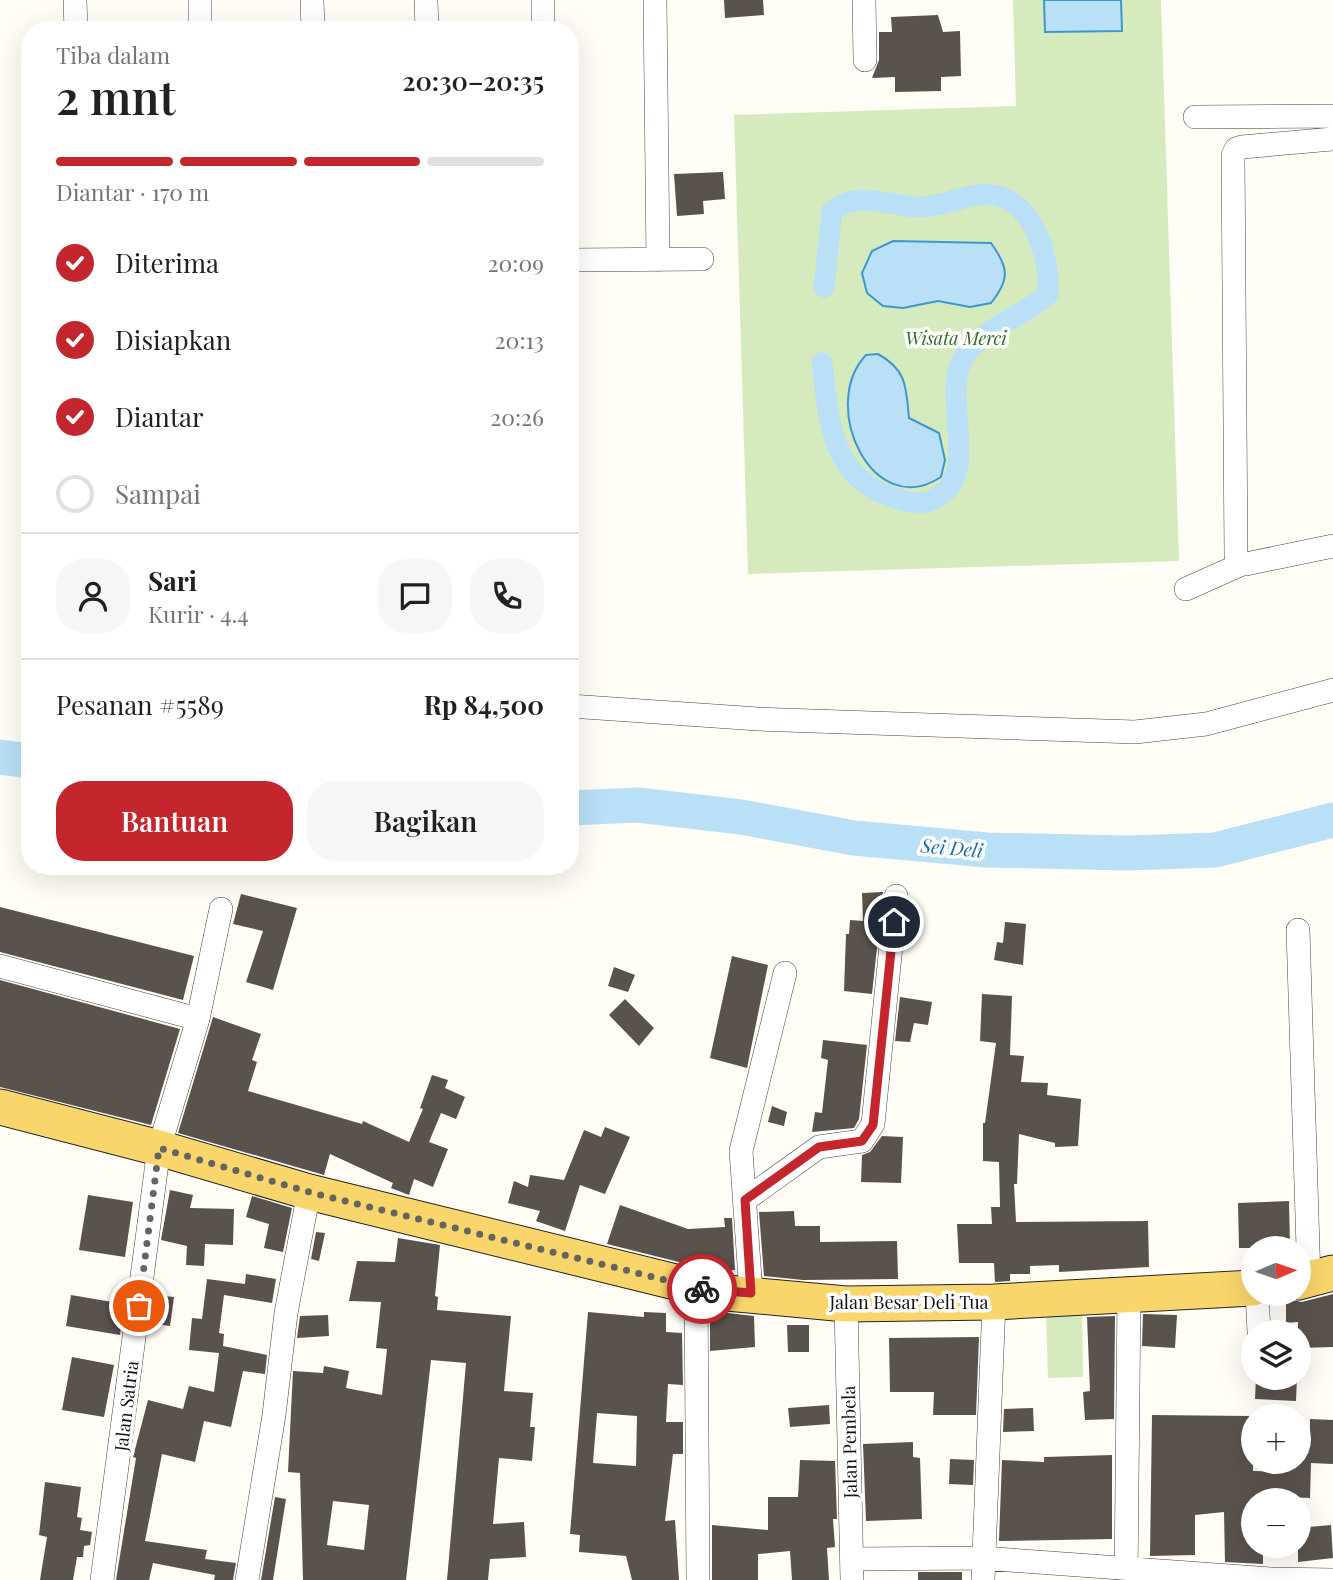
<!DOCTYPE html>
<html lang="id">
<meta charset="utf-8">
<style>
body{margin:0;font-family:"Playfair Display",serif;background:#f6f6f6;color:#202124;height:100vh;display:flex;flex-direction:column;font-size:26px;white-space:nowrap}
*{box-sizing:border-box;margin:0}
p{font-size:23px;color:#757577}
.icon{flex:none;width:38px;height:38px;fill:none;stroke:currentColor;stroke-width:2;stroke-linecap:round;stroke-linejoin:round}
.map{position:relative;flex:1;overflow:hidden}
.panel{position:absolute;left:21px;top:21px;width:558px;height:854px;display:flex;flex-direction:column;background:#fff;border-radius:28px;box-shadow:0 7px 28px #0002}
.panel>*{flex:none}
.needle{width:46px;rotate:88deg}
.controls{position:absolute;left:1241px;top:1236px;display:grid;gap:14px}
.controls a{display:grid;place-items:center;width:70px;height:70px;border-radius:50%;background:#fff;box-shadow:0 7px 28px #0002;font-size:35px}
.pin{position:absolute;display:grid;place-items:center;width:60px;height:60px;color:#fff;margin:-30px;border:4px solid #fff;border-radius:50%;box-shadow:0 2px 7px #0007}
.courier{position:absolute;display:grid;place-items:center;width:70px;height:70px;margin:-35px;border:5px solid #c4262e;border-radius:50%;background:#fff;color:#222;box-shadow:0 2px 9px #0007}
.overview em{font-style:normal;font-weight:600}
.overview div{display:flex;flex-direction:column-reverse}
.overview{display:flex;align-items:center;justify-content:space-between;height:119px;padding:0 35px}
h1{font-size:46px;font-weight:600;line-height:52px}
.bar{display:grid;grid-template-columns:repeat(4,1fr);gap:10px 7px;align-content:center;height:84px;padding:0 35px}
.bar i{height:9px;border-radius:5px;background:#e0e0e0}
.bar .on{background:#c4262e}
.bar p{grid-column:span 4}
.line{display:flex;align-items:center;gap:18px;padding:0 35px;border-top:2px solid #e0e0e0}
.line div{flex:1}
.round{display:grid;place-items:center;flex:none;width:74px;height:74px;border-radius:28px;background:#f6f6f6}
ol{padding:0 35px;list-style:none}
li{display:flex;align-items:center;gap:21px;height:77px}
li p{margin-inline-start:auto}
li .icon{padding:7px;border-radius:50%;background:#c4262e;color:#fff;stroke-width:4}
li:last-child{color:#757577}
li i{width:38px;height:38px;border:4px solid #e0e0e0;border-radius:50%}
.button{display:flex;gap:14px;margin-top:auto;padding:14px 35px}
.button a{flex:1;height:80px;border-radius:28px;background:#c4262e;color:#fff;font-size:28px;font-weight:600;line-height:80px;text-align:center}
.button a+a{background:#f6f6f6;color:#202124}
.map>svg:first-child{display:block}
.green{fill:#d5ebbd}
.water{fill:#b9e0f7;stroke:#3f96cf;stroke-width:2}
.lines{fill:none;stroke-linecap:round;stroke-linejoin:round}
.canal{stroke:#b9e0f7;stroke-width:21}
.river{stroke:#b9e0f7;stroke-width:35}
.building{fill:#5a524d;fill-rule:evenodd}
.minor-casing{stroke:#444;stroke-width:24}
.primary-casing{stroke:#222;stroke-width:37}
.minor{stroke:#fff;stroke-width:23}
.primary{stroke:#f9d66b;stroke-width:35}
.done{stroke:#646461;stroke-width:7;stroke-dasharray:0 12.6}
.route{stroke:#c4262e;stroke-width:9}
.labels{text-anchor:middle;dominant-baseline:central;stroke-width:7;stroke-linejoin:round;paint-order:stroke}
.park-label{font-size:18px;font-style:italic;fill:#2f6b1f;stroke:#fff}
.street-label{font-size:18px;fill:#111;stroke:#fff}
.water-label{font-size:19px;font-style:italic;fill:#1768a6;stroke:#fff}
</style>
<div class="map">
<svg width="1333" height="1580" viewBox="0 0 1333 1580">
<rect width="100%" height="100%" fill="#fffdf5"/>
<path class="green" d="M1013 0H1161L1179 561 748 574 734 115 1016 106Z
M1082 1314 1083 1377 1048 1378 1046 1315Z"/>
<path class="water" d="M1044 0H1121L1122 31 1045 32Z
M893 241 991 243C1009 268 1010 279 991 303L970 307 938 301 903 308 883 306 867 293 862 273 872 251Z
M878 354C907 370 906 387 909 418L939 433 945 460 941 477C873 522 818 406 866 355Z"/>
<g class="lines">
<path class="canal" d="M822 363C829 420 830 478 895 498 907 501 920 506 932 500 985 476 939 397 964 357 984 326 1022 318 1048 294 1051 253 1029 187 977 195 957 198 940 207 919 207 890 206 857 190 832 211L824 287"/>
<path class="river" d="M0 757 30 761
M570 808 638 805 741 817 854 838 987 850 1128 853 1215 850 1333 820"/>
</g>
<path class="building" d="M724 0H763L764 15 725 18Z
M938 15 943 32 960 31 961 76 941 77V91L895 92V77L872 78 879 60V32H892L891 17Z
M723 172 725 199 703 201 704 214 677 216 674 174Z
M883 892 872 994 844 991 846 934H849L850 920 863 921 862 893Z
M241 894 297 908 273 990 246 982 263 931 233 924Z
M0 907 194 956 183 1000 0 952Z
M1005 922 1026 924 1023 965 994 960 997 942 1003 943Z
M732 956 768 965 747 1068 710 1058Z
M614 967 635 975 628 992 608 986Z
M0 980 180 1029 151 1125 0 1087Z
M982 994 1012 996 1010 1055 1024 1056 1021 1082 1048 1083 1047 1095 1081 1099 1078 1146 1055 1147V1143L1019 1134 1017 1184H1014L1016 1222 1148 1221 1149 1267 1059 1272V1265L1030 1266V1274H1010V1281L995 1282 994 1263H959L957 1224H992L991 1207H1000L999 1162 983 1161V1123H985L996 1043 980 1041Z
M900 997 932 1002 928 1025 914 1023 910 1042 895 1041Z
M625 999 654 1028 639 1046 609 1015Z
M213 1017 261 1034 252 1060 257 1062 248 1091 362 1124 363 1121 409 1142 423 1109 420 1108 432 1075 448 1080 445 1088 465 1097 456 1119 441 1113 429 1142 448 1149 433 1187 414 1179 409 1195 391 1188 393 1183 330 1154 324 1175 178 1133Z
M823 1040 867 1045 859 1119 854 1128 812 1132 815 1112 822 1113 828 1060 821 1058Z
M772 1106 787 1112 784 1126 768 1122Z
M605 1127 630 1137 605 1194 580 1185 565 1231 536 1221 540 1211 508 1203 514 1181 528 1187 530 1175 564 1180 584 1130 601 1137Z
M882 1136 903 1137 901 1183 861 1182 862 1155 870 1152Z
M170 1190 193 1195 190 1208 234 1209 233 1245 205 1244 204 1266 186 1265 187 1246 161 1240Z
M88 1195 133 1202 125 1257 79 1250Z
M252 1196 292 1208 283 1252 264 1248 269 1224 246 1217Z
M1289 1201 1290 1248H1239L1238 1203Z
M620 1205 688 1229 725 1227 724 1218H732L735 1270 715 1271 607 1244Z
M794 1211 795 1226H820V1242L897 1241 898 1279 803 1280 764 1276 759 1212Z
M316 1232 325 1233 319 1261 311 1259Z
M398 1238 440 1245 435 1296 438 1297 437 1310 511 1316 504 1391 533 1393 530 1427H535L532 1461 499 1458 493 1524 524 1522 526 1557 490 1559 488 1580H447L466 1363 431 1360 406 1580H303L300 1473 288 1472 293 1371 323 1373 324 1366 349 1371 346 1388 382 1395 387 1349 376 1348 381 1302 349 1301 357 1261 395 1262ZM333 1501 369 1505 364 1550 327 1545Z
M246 1274 276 1279 272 1303 224 1295 219 1333 224 1334 223 1346 267 1355 265 1374 243 1371 231 1427 204 1421 195 1462 162 1454 145 1541 207 1550 205 1559 236 1563 233 1580H214L215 1575 153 1563 149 1580H116L136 1458 133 1457 148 1400 183 1409 189 1386 214 1392 219 1353 189 1350 192 1318 202 1319 207 1279 245 1284Z
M1333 1294V1347L1298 1348V1322L1286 1323V1299L1302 1302Z
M71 1295 124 1304 120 1335 66 1326Z
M154 1295 174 1297 170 1326 150 1323Z
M710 1311 754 1316 755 1347 710 1351Z
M588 1312 644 1317V1312L666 1313V1332L682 1333 683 1385 668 1384 666 1422H683V1454H673L665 1521 675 1520 679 1580H632L626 1556 579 1552 580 1535 570 1534ZM597 1413 637 1416 636 1466 593 1463Z
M1143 1314 1177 1315 1175 1348 1142 1346Z
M328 1315 329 1336 297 1338 300 1316Z
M1115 1316 1114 1419 1085 1420 1083 1392 1090 1391 1087 1317Z
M787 1325H809V1352H788Z
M979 1337 976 1415H933L934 1392H890L889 1338Z
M72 1357 114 1365 104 1417 62 1410Z
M1256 1377H1297L1296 1401 1255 1399Z
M829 1405 830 1424 790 1427 788 1408Z
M1033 1408 1034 1431 1003 1432 1004 1409Z
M1152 1415 1249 1416 1248 1432H1253V1471L1285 1472 1286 1461H1298V1436H1310V1419L1333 1420V1464L1311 1463 1310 1498 1255 1496 1253 1545H1263V1564L1225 1562 1224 1512 1195 1515V1555L1150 1556Z
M913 1442V1457L920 1458 922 1519 866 1521 863 1444Z
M1112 1455V1539L999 1541 1002 1460 1044 1462V1457Z
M950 1459 974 1460 973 1485 949 1484Z
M800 1460 835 1461 837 1519H833L835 1547 827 1548 829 1580H792L790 1551 758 1554V1580H712V1525L768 1530V1497H798Z
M45 1482 81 1487 77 1517 82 1518 80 1530 92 1532 90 1545 84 1546 83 1557H77L73 1580H40L47 1537 39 1535Z
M275 1497 286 1499 273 1580H261Z
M1331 1525 1333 1558 1298 1562V1528Z
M918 1572H962V1580H918Z"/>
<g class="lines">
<defs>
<path id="minor" d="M75 0 76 30
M200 0V30
M312 0 313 30
M426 0 427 30
M543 0V30
M655 0 658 260
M864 0 865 60
M1195 117 1333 116
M1333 139 1242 147 1236 149 1233 155 1236 556 1238 561 1246 564 1333 546
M570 260 702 259
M1186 589 1242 564
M570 706 758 719 1135 732 1206 724 1333 690
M1298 930 1309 1280
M0 966 198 1019
M745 1200 819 1147 862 1141 873 1124 896 896
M696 1288 698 1580
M751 1293 741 1151 785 973
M1257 1293 1259 1332
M846 1304 852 1580
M852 1559 982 1558 1271 1579 1333 1580
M102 1580 159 1148 198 1019 221 909
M247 1580 274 1415 286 1313 309 1192
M983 1580 994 1302
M1126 1580 1129 1296"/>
<path id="primary" d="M0 1107 159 1148 309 1192 716 1292 846 1304 994 1302 1253 1288
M1298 1282 1333 1273"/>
</defs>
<use href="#minor" class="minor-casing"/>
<use href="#primary" class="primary-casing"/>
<use href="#minor" class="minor"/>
<use href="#primary" class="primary"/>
</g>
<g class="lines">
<path class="done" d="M139 1306 159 1148 309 1192 702 1289"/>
<path class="route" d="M702 1289 751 1293 745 1200 819 1147 862 1141 873 1125 894 922"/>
</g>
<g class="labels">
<g class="park-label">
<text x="956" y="338">Wisata Merci</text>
</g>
<g class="street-label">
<text x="909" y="1302">Jalan Besar Deli Tua</text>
<text transform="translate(126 1406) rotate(-83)">Jalan Satria</text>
<text transform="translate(849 1442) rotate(-91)">Jalan Pembela</text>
</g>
<g class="water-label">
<text transform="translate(952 847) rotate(5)">Sei Deli</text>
</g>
</g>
</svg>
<div class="controls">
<a><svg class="needle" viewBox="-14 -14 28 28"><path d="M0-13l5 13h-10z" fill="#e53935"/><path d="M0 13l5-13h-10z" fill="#757577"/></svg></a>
<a><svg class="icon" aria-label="layers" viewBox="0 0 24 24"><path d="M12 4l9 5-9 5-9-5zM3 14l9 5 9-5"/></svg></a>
<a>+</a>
<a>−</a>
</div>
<div class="pin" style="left:139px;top:1306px;background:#ea580c"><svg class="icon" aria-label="bag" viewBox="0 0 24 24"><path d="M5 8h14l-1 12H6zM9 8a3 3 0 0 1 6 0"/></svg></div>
<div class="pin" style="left:894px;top:922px;background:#1f2937"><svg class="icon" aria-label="home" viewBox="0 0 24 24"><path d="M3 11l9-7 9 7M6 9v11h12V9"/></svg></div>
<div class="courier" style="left:702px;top:1289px"><svg class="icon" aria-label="bike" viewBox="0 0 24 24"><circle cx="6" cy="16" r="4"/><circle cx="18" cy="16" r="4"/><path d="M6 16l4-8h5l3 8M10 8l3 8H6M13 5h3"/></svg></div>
<section class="panel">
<div class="overview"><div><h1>2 mnt</h1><p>Tiba dalam</p></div><em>20:30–20:35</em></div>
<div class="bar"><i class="on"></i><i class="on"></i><i class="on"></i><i></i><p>Diantar · 170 m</p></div>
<ol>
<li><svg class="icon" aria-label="check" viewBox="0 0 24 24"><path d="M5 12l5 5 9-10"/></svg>Diterima<p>20:09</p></li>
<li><svg class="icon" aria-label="check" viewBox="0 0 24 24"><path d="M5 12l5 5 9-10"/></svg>Disiapkan<p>20:13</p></li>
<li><svg class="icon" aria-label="check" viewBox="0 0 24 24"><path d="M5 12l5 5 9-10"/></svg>Diantar<p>20:26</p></li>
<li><i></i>Sampai</li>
</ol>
<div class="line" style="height:126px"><a class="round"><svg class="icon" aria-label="person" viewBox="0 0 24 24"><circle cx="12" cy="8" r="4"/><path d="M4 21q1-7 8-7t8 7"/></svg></a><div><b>Sari</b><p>Kurir · 4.4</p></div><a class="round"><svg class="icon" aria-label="chat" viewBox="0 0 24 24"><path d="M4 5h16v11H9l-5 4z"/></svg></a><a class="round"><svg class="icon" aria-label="phone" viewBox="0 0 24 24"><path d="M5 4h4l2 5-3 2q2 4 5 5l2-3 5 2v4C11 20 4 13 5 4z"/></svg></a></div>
<div class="line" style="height:91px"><div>Pesanan #5589</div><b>Rp 84,500</b></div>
<div class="button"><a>Bantuan</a><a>Bagikan</a></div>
</section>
</div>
